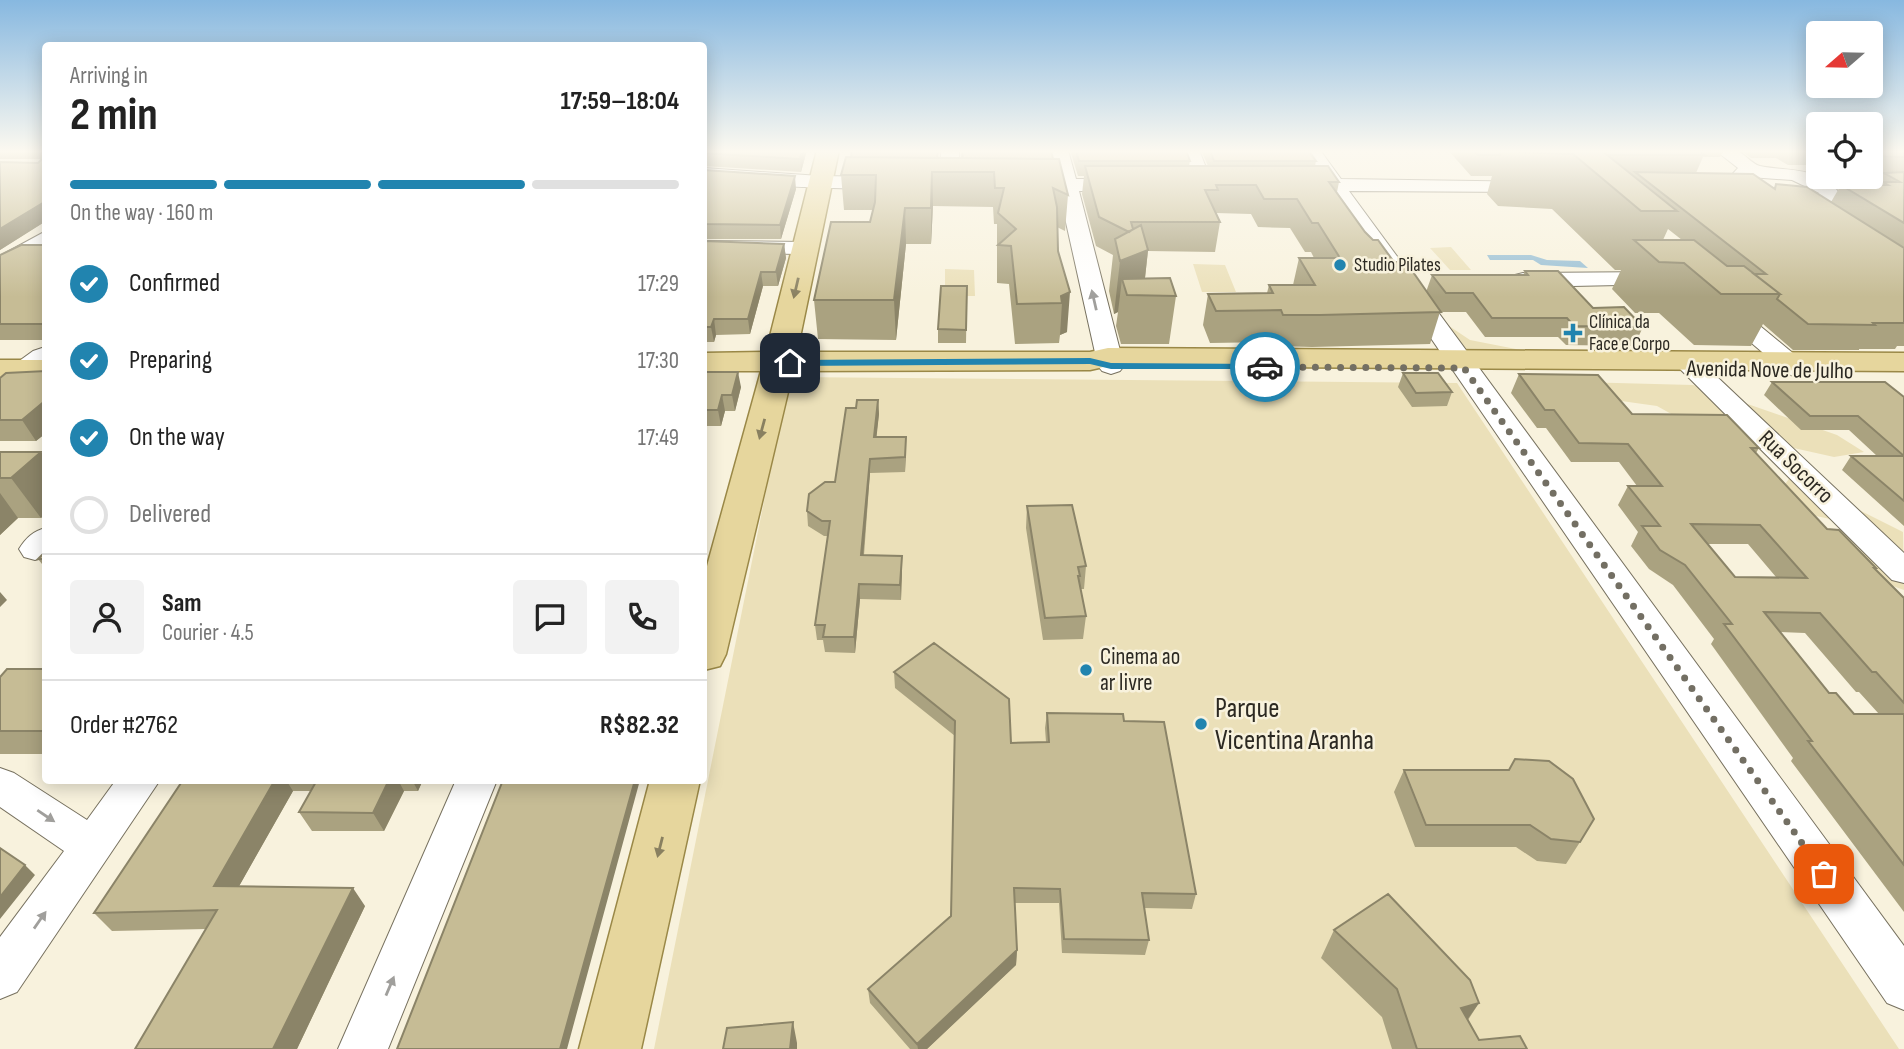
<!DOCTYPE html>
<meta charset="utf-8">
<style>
body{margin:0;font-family:"Sofia Sans Condensed",sans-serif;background:#f2f2f2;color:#222;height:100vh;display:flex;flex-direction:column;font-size:26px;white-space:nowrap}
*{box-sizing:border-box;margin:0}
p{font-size:23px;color:#767676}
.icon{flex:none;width:38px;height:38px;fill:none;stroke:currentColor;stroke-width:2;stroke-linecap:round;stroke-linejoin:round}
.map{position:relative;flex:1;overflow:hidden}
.side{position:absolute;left:42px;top:42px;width:665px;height:742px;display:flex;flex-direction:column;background:#fff;border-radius:7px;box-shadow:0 4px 18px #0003}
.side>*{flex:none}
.needle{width:46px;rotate:250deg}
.buttons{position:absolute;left:1806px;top:21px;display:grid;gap:14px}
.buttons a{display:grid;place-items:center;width:77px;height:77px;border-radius:7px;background:#fff;box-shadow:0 4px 18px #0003;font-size:35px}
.pin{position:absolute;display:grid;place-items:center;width:60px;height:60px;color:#fff;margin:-30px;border-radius:14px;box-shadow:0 4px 10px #0006}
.courier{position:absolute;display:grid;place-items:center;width:70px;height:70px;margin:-35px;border:5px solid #2184af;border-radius:50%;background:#fff;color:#222;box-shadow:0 2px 9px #0007}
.head em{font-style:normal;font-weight:700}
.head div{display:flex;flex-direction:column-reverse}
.head{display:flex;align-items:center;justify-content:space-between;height:119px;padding:0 28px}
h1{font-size:46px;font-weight:700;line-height:52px}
.bar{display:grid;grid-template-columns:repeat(4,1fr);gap:10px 7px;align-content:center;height:84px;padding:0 28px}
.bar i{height:9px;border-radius:5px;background:#e0e0e0}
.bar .current{background:#2184af}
.bar p{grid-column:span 4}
.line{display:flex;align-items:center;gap:18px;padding:0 28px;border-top:2px solid #e0e0e0}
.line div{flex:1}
.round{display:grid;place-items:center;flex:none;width:74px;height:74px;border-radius:7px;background:#f2f2f2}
ol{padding:0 28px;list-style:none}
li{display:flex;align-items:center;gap:21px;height:77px}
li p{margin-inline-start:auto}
li .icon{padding:7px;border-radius:50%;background:#2184af;color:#fff;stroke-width:4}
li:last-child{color:#767676}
li i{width:38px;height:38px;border:4px solid #e0e0e0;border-radius:50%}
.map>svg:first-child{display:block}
.green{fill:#ebe0b9}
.water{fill:#96bed4}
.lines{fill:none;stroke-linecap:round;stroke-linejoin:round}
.minor-casing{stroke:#77715f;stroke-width:2}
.major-casing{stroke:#9a8847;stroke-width:3}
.minor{fill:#fff;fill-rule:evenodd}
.major{fill:#e6d69d;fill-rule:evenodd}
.wall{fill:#aaa280;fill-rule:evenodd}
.shaded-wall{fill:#8b8468}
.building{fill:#c6bc95;stroke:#8b8468;stroke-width:2;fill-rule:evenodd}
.oneway{fill:#898060}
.oneway2{fill:#a09f9c}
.route{fill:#2184af}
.done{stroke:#736f63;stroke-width:7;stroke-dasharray:0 12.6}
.poi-dot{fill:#2184af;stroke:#f8f2dd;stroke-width:2.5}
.labels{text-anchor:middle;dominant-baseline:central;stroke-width:5;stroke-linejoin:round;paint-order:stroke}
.far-poi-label{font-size:19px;fill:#2c2922;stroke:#f8f2dd;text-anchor:start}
.street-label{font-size:23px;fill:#2c2922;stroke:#f8f2dd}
.poi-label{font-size:23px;fill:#2c2922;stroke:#f8f2dd;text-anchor:start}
.near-poi-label{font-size:28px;fill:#2c2922;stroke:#f8f2dd;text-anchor:start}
</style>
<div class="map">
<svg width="1904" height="1049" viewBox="0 0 1904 1049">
<rect width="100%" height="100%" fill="#f8f2dd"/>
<path class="green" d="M1451 247 1471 270H1450L1430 248Z
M1193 264 1225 265 1236 292H1202Z
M945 269 974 270 975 296H945Z
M1443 322 1470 340 1526 351 1527 369 1443 351 1434 340 1409 339Z
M789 377 1457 383 1899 1049H654Z
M1578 382 1693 385 1837 435 1864 452 1834 457 1691 425 1657 406 1607 399Z
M1791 476 1903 532 1904 590 1859 574 1863 553 1835 520 1797 512 1778 494Z"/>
<path class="water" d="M1487 255H1531L1547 260 1580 261 1588 268 1541 265 1533 260H1490Z"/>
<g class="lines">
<defs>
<path id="minor" d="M941 150H959L960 184 957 188H943L940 184Z
M1050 150H1068L1076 179H1126L1136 185 1126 191H1079L1124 366 1120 371 1111 374 1102 371 1098 366 1059 191H1024L1014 185 1024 179H1056Z
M1181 150H1199L1213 185 1210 189H1196Z
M1302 150H1320L1341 179 1539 182 1542 186 1539 190 1532 192 1349 191 1904 946V1010L1887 1003 1330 191 1290 189 1287 185 1290 181 1322 179Z
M1715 150C1721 150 1731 148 1737 151 1745 154 1752 164 1760 166 1790 172 1820 166 1840 194 1819 222 1746 203 1728 179L1738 168ZM1750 177 1792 180 1819 193C1803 200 1757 192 1750 177Z
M704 168 820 176 884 177 894 183C883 196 730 182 704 180Z
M46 231V247L8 271 0 273V256Z
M704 241 804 242 812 243 815 248 812 253 804 254 704 253Z
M1660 272 1668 274 1671 279 1668 284 1523 287 1515 285 1512 280 1515 275 1523 273Z
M1723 300 1731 302 1806 364 1810 369 1806 374 1797 377 1788 374 1715 312 1711 307 1715 302Z
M42 348 46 349V366L9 393 0 395V375L33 351Z
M1687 354 1696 357 1904 553V583L1892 580 1678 367 1674 362 1678 357Z
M46 528V557L35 560 24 557 19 549C26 538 33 531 46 528Z
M0 768 14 773 87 820 116 780H160L17 992 0 999V937L64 851 0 807Z
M456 780H497L388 1049H338Z"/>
<path id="major" d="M817 150H839L797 352H1090L1108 348 1904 353V371L1108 366 1090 370 793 371 726 654 720 666 704 670V577L761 371H704V353L766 352Z
M0 360H46V380H0Z
M650 780H700L641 1049H579Z"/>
</defs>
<use href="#minor" class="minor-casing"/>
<use href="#major" class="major-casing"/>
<use href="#minor" class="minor"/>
<use href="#major" class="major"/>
</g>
<path class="wall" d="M0 150H46V221L0 250V162L38 163 41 159H0Z
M704 150H807L801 172 704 166Z
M852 150H938V158H961V150H1051L1053 159 1068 195 1065 231 1057 227 1058 251 1067 332 1060 335 1059 343 1015 344 1009 284 997 283V224H994L993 207 933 206 931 244H906L896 340 818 339 814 300 870 222 873 210H844L841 175 851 157Z
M1070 150H1186L1190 161 1189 166H1208L1201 150H1308L1316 161 1315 166 1339 182 1337 192 1365 232 1394 262 1426 292 1432 275H1523L1525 271 1593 308 1643 327 1634 346 1566 345 1558 337H1485L1466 312H1440L1430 344 1312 347 1276 346 1274 342 1210 343 1203 325 1208 294 1267 293 1269 285H1293L1299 258H1314L1311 252H1305L1290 228 1258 227 1251 214 1216 213 1220 222 1215 252 1148 251 1145 278 1176 296 1169 344H1121L1116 326 1118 312 1114 314 1109 291 1113 255 1096 246 1082 194 1084 176H1078Z
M1448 150H1724L1720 157H1703L1696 173 1774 188 1776 184 1831 202 1841 185H1877L1881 178 1841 177H1871V150H1904V346H1897L1895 349H1859V350H1793L1763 324 1751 346 1694 345 1659 313H1635L1612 289 1621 270H1615L1552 209 1498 206 1487 194 1492 176H1471ZM1668 229 1682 240H1663Z
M1740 150H1818V165H1788L1776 158H1751Z
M704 170 796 189 781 239H704Z
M704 241 784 244 786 258 778 286H763L750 334 716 335 714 342H704Z
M46 245V340H0V255Z
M967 286 966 343H938V329Z
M46 371V433L36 441H0V378Z
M704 372 741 387 735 411H725L721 426H704Z
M1403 373 1452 392 1447 406 1412 407 1398 387Z
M1519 374 1632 414 1759 448 1756 453 1827 529 1876 568 1875 570 1904 598V912L1791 761 1793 758 1711 644 1714 639 1673 585 1649 569 1631 546 1638 532 1618 505 1628 486H1637L1619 462H1571L1546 428H1537L1511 393ZM1708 544H1748L1776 577H1735ZM1780 632 1805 633 1856 692H1859L1879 714H1854L1829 693Z
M1772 382 1904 397V526L1842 470 1851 456H1877L1849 430H1801L1764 395Z
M878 400 879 414 876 437H906L905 472 870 473 864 555 902 556 901 600 860 599 855 653 825 652 823 640H817L815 625 828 536H824L808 526 807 511 835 482Z
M0 452H41L46 459V513L41 518H18L0 535Z
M1027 506 1086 566 1084 589H1080L1086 616 1083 639 1043 640 1026 528Z
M46 551V569L38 559Z
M45 669 46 754H0V677Z
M894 672 1011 743 1046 742 1045 728 1047 713 1124 721 1196 894 1192 909 1144 908 1149 940 1145 955 1062 953 1059 903H1015L1017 950 1016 965 927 1049H910L870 1003 868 989 951 916 955 736 895 688Z
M1404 770 1580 842 1566 864 1537 861 1516 847H1415L1394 792Z
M183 780H423L418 791H404L384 831H312L299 812 312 791H293L239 886 365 906 297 1049H135L206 929 112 931 94 913Z
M1334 930 1479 1003 1468 1020 1479 1040 1527 1049H1392L1382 1017 1321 958Z"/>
<path class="shaded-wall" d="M802 150H807L801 172 800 159Z
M932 172 933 206 931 244V208Z
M795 176 796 189 781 239 780 225Z
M46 201V221L0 250V229Z
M905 208 906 244 896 340 894 300Z
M784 244 786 258 778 286 776 272Z
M1148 250 1143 296 1122 279 1118 312 1114 314 1120 261Z
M761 272 763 286 750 334 748 319Z
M1070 292 1067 332 1060 335 1062 303 1061 296Z
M714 319 716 335 714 342 711 327Z
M738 372 741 387 735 411 732 395Z
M722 395 725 411 721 426 718 410Z
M46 400V433L36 441 22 420Z
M878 400 879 414 875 451 874 437Z
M906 437V451L905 472V457Z
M41 452 46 459V513L41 518 11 478Z
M870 459V473L862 570 861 555Z
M0 493 18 518 0 535Z
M902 556V571L901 600 900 585Z
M859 584 860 599 855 653 854 637Z
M0 592 7 600 0 607Z
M275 780H286L293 791 229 904 214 886Z
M389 780H398L404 791 384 831 373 813Z
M412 780H423L418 791Z
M635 780H640L567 1049H560Z
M25 865 35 875 0 919V897Z
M353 888 365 906 297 1049H273Z
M1017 950 1016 965 927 1049H918L917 1044Z
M1479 1003 1460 1030 1461 1008Z
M793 1022 797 1043V1049H790Z"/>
<path class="building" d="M41 150H46V201L0 229V162L38 163 41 160Z
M704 150H802L800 159 704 153Z
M852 150H938L937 158 851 157Z
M962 150H1051L1053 159 963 158Z
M1076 150H1186L1190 161H1079Z
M1210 150H1308L1316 161H1214Z
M1473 150H1501L1500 155H1478Z
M1515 150H1601L1677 211H1641L1573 154 1517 152Z
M1601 150H1698L1705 155H1607Z
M1871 150H1904V157L1871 156Z
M846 157 1059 159 1068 195 1053 188 1057 207 1058 251 1070 292 1061 296 1062 303 1017 304 1011 246 998 245 1016 229 998 213 1004 188H995L994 172H932L931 208H905L894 300H814L831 222H870L875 202 876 175H841Z
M1085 166H1328L1339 182H1329L1365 232 1373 240H1378L1394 262H1406L1441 312 1320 315H1283L1281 310 1216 311 1208 294 1273 293 1269 285H1315L1299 258H1340L1318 223H1312L1297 199H1264L1256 185H1216L1218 190H1205L1220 222H1131L1133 229 1129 232 1099 217Z
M704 170 795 176 780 225 704 224Z
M1635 172 1753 174 1775 189 1776 184 1807 187 1904 248V323H1873L1875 325 1808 324 1777 299 1780 294 1754 274H1766Z
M1904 172V223L1841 185H1888L1883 182H1900L1884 173Z
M1141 225 1148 250 1120 261 1115 239Z
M1634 240H1694L1727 266H1744L1780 294H1721L1684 263 1659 262Z
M704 241 784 244 776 272H761L748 319H714L711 327H704Z
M21 245H46V324H0V255Z
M1525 271H1558L1593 308 1624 307 1643 327 1574 326 1567 318H1492L1473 293H1446L1432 275H1528Z
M1170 278 1176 296 1127 295 1122 279Z
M941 286H967L966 330 938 329Z
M46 371V400L22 420H0V378L6 373Z
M704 372H738L732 395H722L718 410H704Z
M1403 373H1438L1452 392 1416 393Z
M1519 374 1598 375 1632 414 1727 415 1759 448H1751L1827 529 1839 530 1876 568H1874L1904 598V703L1876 672H1872L1820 613 1764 612 1829 693H1836L1854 714H1904V865L1808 741H1812L1724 624H1732L1685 565 1660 550 1642 526H1660L1628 486H1662L1628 444 1579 443 1554 410H1545ZM1691 524 1760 525 1807 578 1735 577Z
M1772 382H1885L1904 397V456L1858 416H1810Z
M857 400H878L874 437H906L905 457 870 459 861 555 902 556 900 585 859 584 854 637H823L825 625H815L830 521H822L807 511 809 494 825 482H835L846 408H856Z
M0 452H41L11 478H0Z
M1851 456H1904V501Z
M1072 505 1086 566 1078 567 1080 576H1078L1086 616 1045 618 1027 506Z
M46 551V559H38Z
M934 643 1009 699 1011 743 1049 742 1047 713 1123 714 1124 721 1164 722 1196 894 1142 893 1149 940 1064 939 1060 889 1014 888 1017 950 917 1044 868 989 951 916 955 721 894 672Z
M7 669H46V731H0V677Z
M1515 759 1549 761 1573 779 1594 819 1580 842 1551 839 1530 825H1426L1404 770H1509Z
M183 780H275L214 886 353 888 273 1049H135L217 910 94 913Z
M317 780H389L373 813 299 812Z
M503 780H635L560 1049H397Z
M0 848 25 865 0 897Z
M1388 894 1470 980 1479 1003 1461 1008 1479 1040 1520 1036 1527 1049H1417L1397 989 1334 930Z
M793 1022 790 1049H723L727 1028Z"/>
<defs><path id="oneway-solid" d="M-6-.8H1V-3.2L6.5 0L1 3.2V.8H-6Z" transform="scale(1.75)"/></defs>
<g class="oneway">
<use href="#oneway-solid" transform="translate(796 288) rotate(103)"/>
<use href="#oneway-solid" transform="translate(762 429) rotate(105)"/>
<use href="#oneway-solid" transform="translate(660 847) rotate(104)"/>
</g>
<g class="oneway2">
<use href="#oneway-solid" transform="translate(1094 300) rotate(-103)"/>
<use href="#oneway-solid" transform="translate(46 816) rotate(34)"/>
<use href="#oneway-solid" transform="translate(40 920) rotate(-55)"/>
<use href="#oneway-solid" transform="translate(390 986) rotate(-67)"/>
</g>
<linearGradient id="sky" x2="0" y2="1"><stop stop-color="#87b8e0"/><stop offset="0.51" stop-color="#fcf9f0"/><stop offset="1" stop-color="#fcf9f0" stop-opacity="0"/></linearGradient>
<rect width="1904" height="297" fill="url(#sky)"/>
<path class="route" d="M1090 358 1111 363 1265 364 1270 367 1265 369H1111L1090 364 790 366 786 363 790 360Z"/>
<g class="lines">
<path class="done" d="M1265 367 1464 368 1824 874"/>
</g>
<g class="poi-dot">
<circle cx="1340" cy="265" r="7"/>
<path d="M1569.5 322.5h7v7h7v7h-7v7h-7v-7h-7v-7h7z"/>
<circle cx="1086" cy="670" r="7"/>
<circle cx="1201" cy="724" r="7"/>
</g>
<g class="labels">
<g class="far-poi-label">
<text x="1354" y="265">Studio Pilates</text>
<text x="1589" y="322">Clínica da<tspan x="1589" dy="22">Face e Corpo</tspan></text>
</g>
<g class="street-label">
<text transform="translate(1770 370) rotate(1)">Avenida Nove de Julho</text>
<text transform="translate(1796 467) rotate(44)">Rua Socorro</text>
</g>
<g class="poi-label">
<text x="1100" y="657">Cinema ao<tspan x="1100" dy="26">ar livre</tspan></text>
</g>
<g class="near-poi-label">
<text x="1215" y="708">Parque<tspan x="1215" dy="32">Vicentina Aranha</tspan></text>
</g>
</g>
</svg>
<div class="buttons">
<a><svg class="needle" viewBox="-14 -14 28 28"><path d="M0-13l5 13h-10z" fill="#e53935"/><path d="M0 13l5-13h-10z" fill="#767676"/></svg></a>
<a><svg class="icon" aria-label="locate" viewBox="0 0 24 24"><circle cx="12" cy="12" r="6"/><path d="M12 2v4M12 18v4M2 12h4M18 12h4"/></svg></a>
</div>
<div class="pin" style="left:1824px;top:874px;background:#ea580c"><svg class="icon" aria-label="bag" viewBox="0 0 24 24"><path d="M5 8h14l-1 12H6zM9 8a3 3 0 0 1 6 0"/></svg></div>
<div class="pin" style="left:790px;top:363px;background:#1f2937"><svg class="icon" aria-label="home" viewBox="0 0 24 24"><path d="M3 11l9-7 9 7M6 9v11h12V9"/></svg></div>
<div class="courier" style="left:1265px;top:367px"><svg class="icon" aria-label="car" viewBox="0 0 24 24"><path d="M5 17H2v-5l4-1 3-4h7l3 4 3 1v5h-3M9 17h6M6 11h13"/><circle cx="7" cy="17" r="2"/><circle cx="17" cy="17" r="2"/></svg></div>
<section class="side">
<div class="head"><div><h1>2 min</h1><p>Arriving in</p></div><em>17:59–18:04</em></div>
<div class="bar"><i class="current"></i><i class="current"></i><i class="current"></i><i></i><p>On the way · 160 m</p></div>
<ol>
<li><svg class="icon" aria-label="check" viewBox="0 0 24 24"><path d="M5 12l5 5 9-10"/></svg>Confirmed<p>17:29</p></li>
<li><svg class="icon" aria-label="check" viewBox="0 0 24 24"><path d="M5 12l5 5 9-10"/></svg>Preparing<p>17:30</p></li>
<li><svg class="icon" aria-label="check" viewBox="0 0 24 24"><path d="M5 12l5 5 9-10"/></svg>On the way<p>17:49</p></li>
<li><i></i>Delivered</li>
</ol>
<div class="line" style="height:126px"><a class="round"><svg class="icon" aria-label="person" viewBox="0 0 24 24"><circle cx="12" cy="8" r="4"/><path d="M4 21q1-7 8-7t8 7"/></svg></a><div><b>Sam</b><p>Courier · 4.5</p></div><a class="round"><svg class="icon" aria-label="chat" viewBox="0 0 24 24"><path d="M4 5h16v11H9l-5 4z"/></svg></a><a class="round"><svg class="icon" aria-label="phone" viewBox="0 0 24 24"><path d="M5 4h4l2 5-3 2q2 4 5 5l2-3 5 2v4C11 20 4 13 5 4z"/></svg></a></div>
<div class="line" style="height:91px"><div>Order #2762</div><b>R$82.32</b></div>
</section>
</div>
